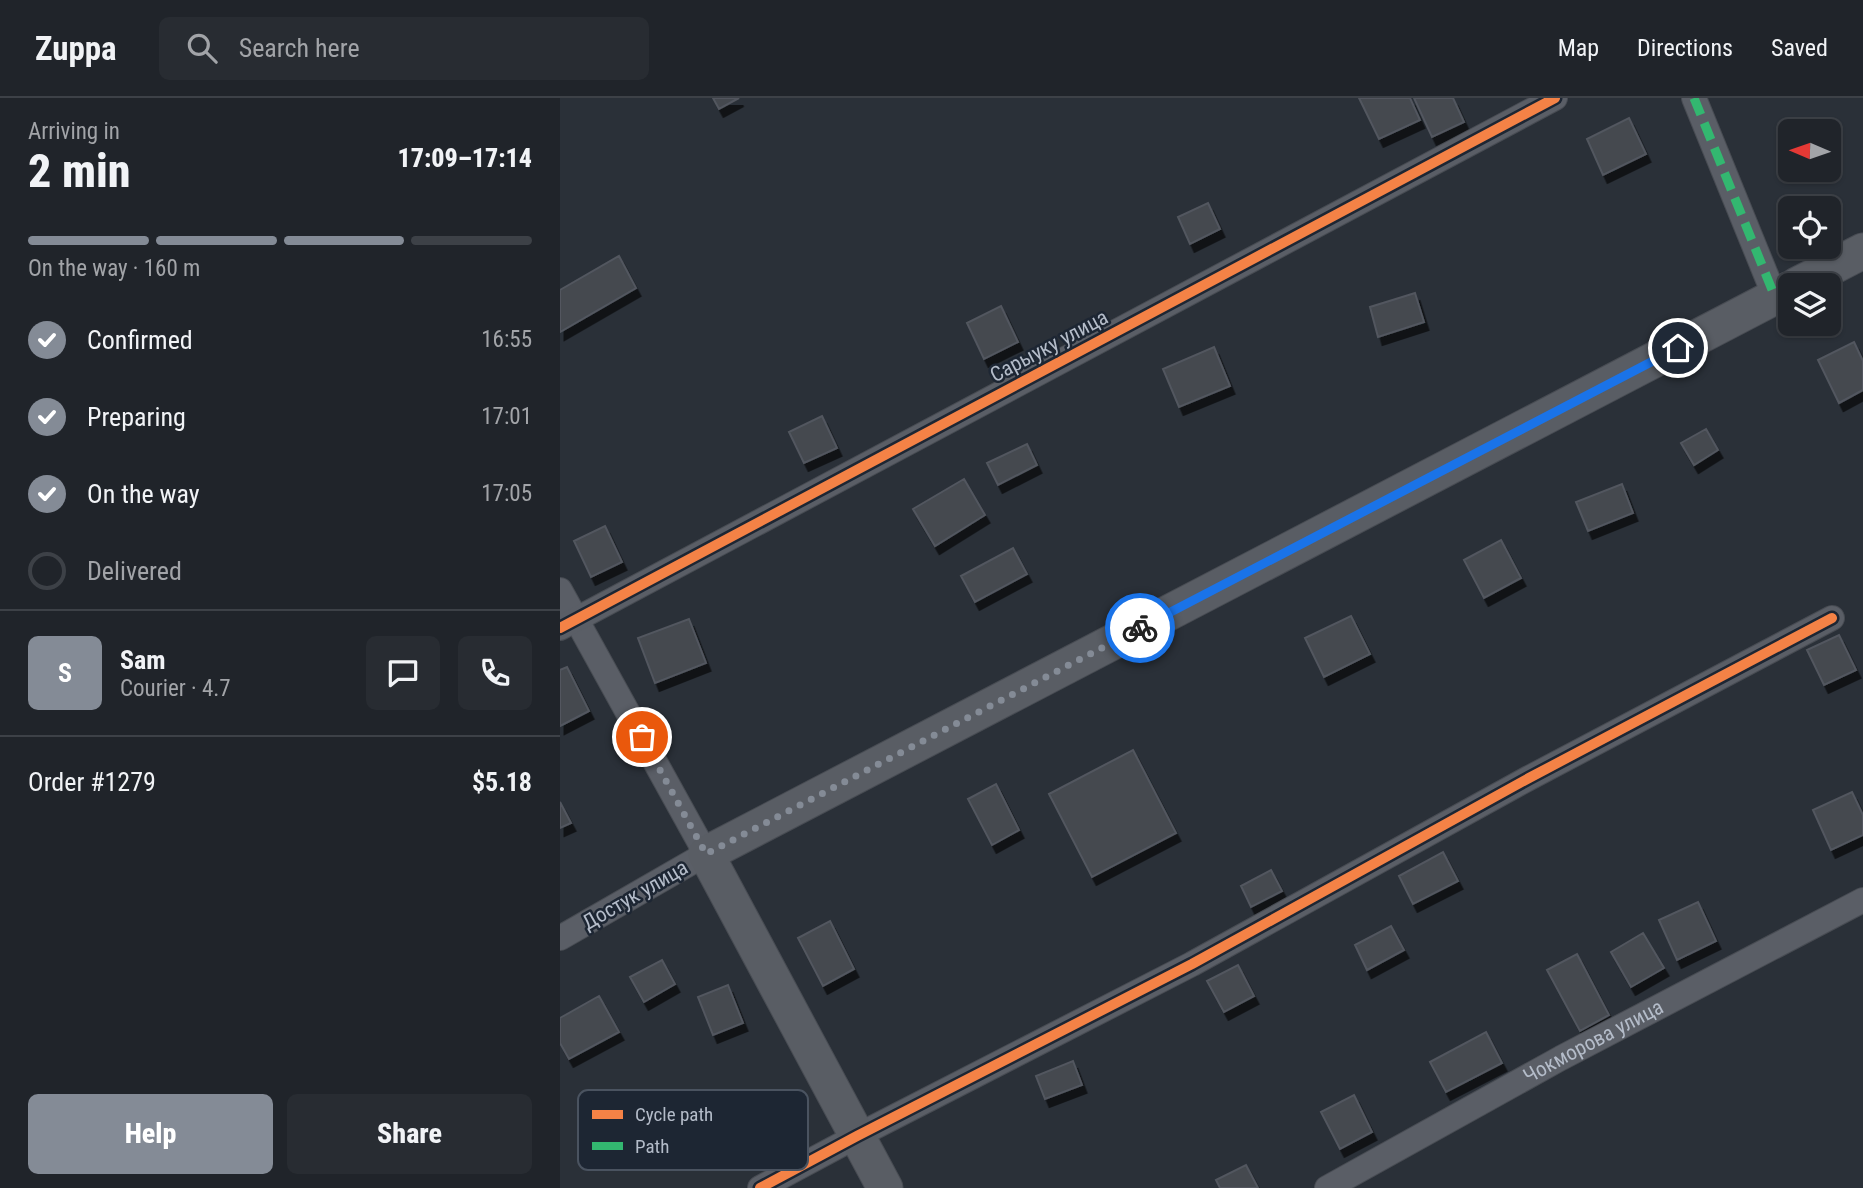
<!DOCTYPE html>
<meta charset="utf-8">
<style>
body{margin:0;font-family:"Roboto Condensed",sans-serif;background:#282c32;color:#f1f3f6;height:100vh;display:flex;flex-direction:column;font-size:26px;white-space:nowrap}
*{box-sizing:border-box;margin:0}
p{font-size:23px;color:#a2a4a8}
.icon{flex:none;width:38px;height:38px;fill:none;stroke:currentColor;stroke-width:2;stroke-linecap:round;stroke-linejoin:round}
.map{position:relative;flex:1;overflow:hidden}
.panel{display:flex;flex-direction:column;background:#20242a;width:560px}
.panel>*{flex:none}
.needle{width:46px;rotate:272deg}
.fabs{position:absolute;left:1218px;top:21px;display:grid;gap:14px}
.fabs a{display:grid;place-items:center;width:63px;height:63px;border-radius:10px;background:#20242a;box-shadow:0 2px 5px #0004,0 0 0 2px #3d4147;font-size:35px}
.pin{position:absolute;display:grid;place-items:center;width:60px;height:60px;color:#fff;margin:-30px;border:4px solid #fff;border-radius:50%;box-shadow:0 2px 7px #0007}
.courier{position:absolute;display:grid;place-items:center;width:70px;height:70px;margin:-35px;border:5px solid #1a73e8;border-radius:50%;background:#fff;color:#222;box-shadow:0 2px 9px #0007}
.summary em{font-style:normal;font-weight:800}
.summary div{display:flex;flex-direction:column-reverse}
.summary{display:flex;align-items:center;justify-content:space-between;height:119px;padding:0 28px}
h1{font-size:46px;font-weight:800;line-height:52px}
.bar{display:grid;grid-template-columns:repeat(4,1fr);gap:10px 7px;align-content:center;height:84px;padding:0 28px}
.bar i{height:9px;border-radius:5px;background:#3d4147}
.bar .on{background:#848b96}
.bar p{grid-column:span 4}
.line{display:flex;align-items:center;gap:18px;padding:0 28px;border-top:2px solid #3d4147}
.line div{flex:1}
.round{display:grid;place-items:center;flex:none;width:74px;height:74px;border-radius:10px;background:#282c32}
ol{padding:0 28px;list-style:none}
li{display:flex;align-items:center;gap:21px;height:77px}
li p{margin-inline-start:auto}
li .icon{padding:7px;border-radius:50%;background:#848b96;color:#fff;stroke-width:4}
li:last-child{color:#a2a4a8}
li i{width:38px;height:38px;border:4px solid #3d4147;border-radius:50%}
.cta{display:flex;gap:14px;margin-top:auto;padding:14px 28px}
.cta a{flex:1;height:80px;border-radius:10px;background:#848b96;color:#fff;font-size:28px;font-weight:800;line-height:80px;text-align:center}
.cta a+a{background:#282c32;color:#f1f3f6}
header{display:flex;align-items:center;gap:42px;box-sizing:border-box;height:98px;padding:0 35px;background:#20242a;border-bottom:2px solid #3d4147}
header strong{font-size:33px}
nav{display:flex;gap:38px;margin-inline-start:auto;font-size:24px}
.search{width:490px;height:63px;background:#282c32;display:flex;align-items:center;gap:18px;box-sizing:border-box;padding:0 24px;border-radius:10px;color:#a2a4a8;font-size:26px}
main{display:flex;flex:1;min-height:0}
.map>svg:first-child{display:block}
.building{fill:#444950;stroke:#52575f;stroke-width:2;filter:url(#shadow)}
.lines{fill:none;stroke-linecap:round;stroke-linejoin:round}
.minor-casing{stroke:#484c53;stroke-width:26}
.secondary-casing{stroke:#484c53;stroke-width:37}
.minor{stroke:#5a5e66;stroke-width:24}
.secondary{stroke:#595d64;stroke-width:35}
.quiet{stroke:#33b770;stroke-width:9;stroke-dasharray:18 9;stroke-linecap:butt}
.cycleway-casing{stroke:#1d2633;stroke-width:15}
.cycleway{stroke:#f48246;stroke-width:10}
.done{stroke:#848b96;stroke-width:7;stroke-dasharray:0 12.6}
.route{stroke:#1a73e8;stroke-width:9}
.labels{text-anchor:middle;dominant-baseline:central;stroke-width:5;stroke-linejoin:round;paint-order:stroke}
.street-label{font-size:21px;fill:#b4bcc9;stroke:#1d2633}
.key{fill:#1d2633;stroke:#4a5360;stroke-width:2}
.key-label{font-size:19px;fill:#b4bcc9}
</style>
<header>
<strong>Zuppa</strong>
<div class="search"><svg class="icon" aria-label="search" viewBox="0 0 24 24"><circle cx="10" cy="10" r="6"/><path d="M15 15l6 6"/></svg>Search here</div>
<nav><a>Map</a><a>Directions</a><a>Saved</a></nav>
</header>
<main>
<section class="panel">
<div class="summary"><div><h1>2 min</h1><p>Arriving in</p></div><em>17:09–17:14</em></div>
<div class="bar"><i class="on"></i><i class="on"></i><i class="on"></i><i></i><p>On the way · 160 m</p></div>
<ol>
<li><svg class="icon" aria-label="check" viewBox="0 0 24 24"><path d="M5 12l5 5 9-10"/></svg>Confirmed<p>16:55</p></li>
<li><svg class="icon" aria-label="check" viewBox="0 0 24 24"><path d="M5 12l5 5 9-10"/></svg>Preparing<p>17:01</p></li>
<li><svg class="icon" aria-label="check" viewBox="0 0 24 24"><path d="M5 12l5 5 9-10"/></svg>On the way<p>17:05</p></li>
<li><i></i>Delivered</li>
</ol>
<div class="line" style="height:126px"><b class="round" style="background:#848b96;color:#fff">S</b><div><b>Sam</b><p>Courier · 4.7</p></div><a class="round"><svg class="icon" aria-label="chat" viewBox="0 0 24 24"><path d="M4 5h16v11H9l-5 4z"/></svg></a><a class="round"><svg class="icon" aria-label="phone" viewBox="0 0 24 24"><path d="M5 4h4l2 5-3 2q2 4 5 5l2-3 5 2v4C11 20 4 13 5 4z"/></svg></a></div>
<div class="line" style="height:91px"><div>Order #1279</div><b>$5.18</b></div>
<div class="cta"><a>Help</a><a>Share</a></div>
</section>
<div class="map">
<svg width="1303" height="1090" viewBox="0 0 1303 1090">
<defs>
<filter id="shadow"><feDropShadow dx="4.5" dy="8" stdDeviation="0" flood-color="#0009"/></filter>
</defs>
<rect width="100%" height="100%" fill="#2a3038"/>
<path class="building" d="M153 0H179L159 11Z
M799 0H850L860 22 819 41Z
M854 0H893L904 24 872 39Z
M1069 20 1086 56 1043 77 1027 41Z
M648 105 660 131 630 146 618 119Z
M59 158 76 190 0 234V192Z
M855 195 864 224 818 239 810 209Z
M441 208 458 244 424 261 407 225Z
M1294 244 1303 263V292L1279 305 1258 262Z
M654 249 670 288 619 309 603 271Z
M262 318 277 350 244 365 229 334Z
M1146 331 1158 352 1134 367 1121 345Z
M467 346 477 367 438 387 427 365Z
M404 381 425 417 375 448 353 411Z
M1062 386 1073 415 1028 433 1016 404Z
M45 428 62 464 31 479 14 443Z
M941 442 961 480 924 500 904 462Z
M453 450 467 476 415 504 401 478Z
M791 518 810 556 764 579 745 540Z
M129 521 146 565 95 585 78 540Z
M1279 537 1296 572 1264 587 1247 552Z
M7 569 29 613 0 628V572Z
M573 652 616 735 532 779 489 696Z
M436 686 459 732 432 747 408 701Z
M1292 694 1303 717V737L1271 752 1253 712Z
M0 704 11 725 0 730Z
M883 754 898 783 853 806 839 778Z
M711 772 722 793 691 809 681 788Z
M1138 804 1156 843 1117 862 1099 822Z
M270 823 294 871 263 888 238 840Z
M831 828 844 852 807 872 795 847Z
M1083 835 1104 870 1071 889 1051 854Z
M1017 856 1049 917 1020 933 987 872Z
M102 862 115 886 84 904 70 879Z
M678 867 694 898 664 914 647 883Z
M168 887 183 925 153 937 138 899Z
M39 898 59 934 9 961 0 945V920Z
M926 934 942 965 886 994 870 964Z
M513 963 522 987 485 1001 476 978Z
M794 997 812 1034 780 1051 761 1014Z
M686 1067 698 1090H660L656 1082Z"/>
<g class="lines">
<defs>
<g id="minor">
<path d="M1134 0 1215 199"/>
<path d="M0 492 146 756 0 840"/>
<path d="M0 530 995 0"/>
<path d="M200 1090 297 1038 632 866 969 680 1272 520"/>
<path id="s1" d="M767 1090 1001 960 1303 802"/>
</g>
<path id="secondary" d="M1237 187 1303 153
M325 1090 146 756 1230 191"/>
</defs>
<use href="#minor" class="minor-casing"/>
<use href="#secondary" class="secondary-casing"/>
<use href="#minor" class="minor"/>
<use href="#secondary" class="secondary"/>
<path class="quiet" d="M1134 0 1215 199"/>
<defs>
<path id="cycleway" d="M0 530 995 0
M200 1090 297 1038 632 866 969 680 1272 520"/>
</defs>
<use href="#cycleway" class="cycleway-casing"/>
<use href="#cycleway" class="cycleway"/>
</g>
<g class="lines">
<path class="done" d="M82 639 146 756 580 530"/>
<path class="route" d="M580 530 1118 250"/>
</g>
<g class="labels">
<g class="street-label">
<text transform="translate(489 248) rotate(-28)">Сарыуку улица</text>
<text transform="translate(75 797) rotate(-30)">Достук улица</text>
<text stroke="none"><textPath href="#s1" startOffset="304">Чокморова улица</textPath></text>
</g>
</g>
<rect x="18" y="992" width="230" height="80" rx="10" class="key"/>
<rect x="32" y="1012" width="31" height="9" fill="#f48246"/>
<rect x="32" y="1044" width="31" height="8" fill="#33b770"/>
<g class="key-label">
<text x="75" y="1023">Cycle path</text>
<text x="75" y="1055">Path</text>
</g>
</svg>
<div class="fabs">
<a><svg class="needle" viewBox="-14 -14 28 28"><path d="M0-13l5 13h-10z" fill="#e53935"/><path d="M0 13l5-13h-10z" fill="#a2a4a8"/></svg></a>
<a><svg class="icon" aria-label="locate" viewBox="0 0 24 24"><circle cx="12" cy="12" r="6"/><path d="M12 2v4M12 18v4M2 12h4M18 12h4"/></svg></a>
<a><svg class="icon" aria-label="layers" viewBox="0 0 24 24"><path d="M12 4l9 5-9 5-9-5zM3 14l9 5 9-5"/></svg></a>
</div>
<div class="pin" style="left:82px;top:639px;background:#ea580c"><svg class="icon" aria-label="bag" viewBox="0 0 24 24"><path d="M5 8h14l-1 12H6zM9 8a3 3 0 0 1 6 0"/></svg></div>
<div class="pin" style="left:1118px;top:250px;background:#1f2937"><svg class="icon" aria-label="home" viewBox="0 0 24 24"><path d="M3 11l9-7 9 7M6 9v11h12V9"/></svg></div>
<div class="courier" style="left:580px;top:530px"><svg class="icon" aria-label="bike" viewBox="0 0 24 24"><circle cx="6" cy="16" r="4"/><circle cx="18" cy="16" r="4"/><path d="M6 16l4-8h5l3 8M10 8l3 8H6M13 5h3"/></svg></div>
</div>
</main>
